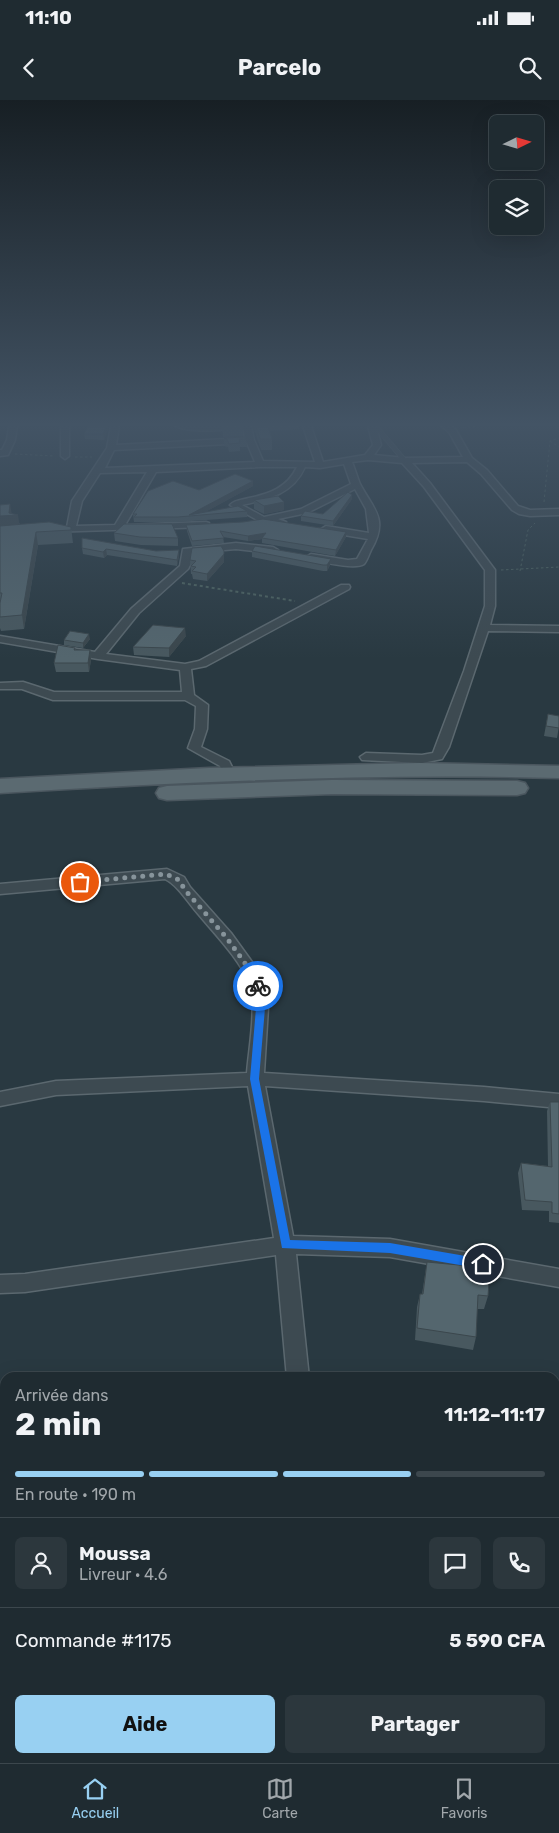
<!DOCTYPE html>
<html lang="fr">
<meta charset="utf-8">
<style>
body{margin:0;font-family:Rubik,sans-serif;background:#2c373d;color:#f1f3f6;height:100vh;display:flex;flex-direction:column;font-size:19px;white-space:nowrap}
*{box-sizing:border-box;margin:0}
p{font-size:16px;color:#a1a7ab}
.icon{flex:none;width:28px;height:28px;fill:none;stroke:currentColor;stroke-width:2;stroke-linecap:round;stroke-linejoin:round}
.map{position:relative;flex:1;overflow:hidden}
.details{position:absolute;left:0px;top:1272px;width:560px;height:391px;display:flex;flex-direction:column;background:#1f2b31;border-radius:15px 15px 0 0;box-shadow:0 5px 20px #0002,0 0 0 1px #3c474d}
.details>*{flex:none}
.needle{width:32px;rotate:85deg}
.controls{position:absolute;left:489px;top:15px;display:grid;gap:10px}
.controls a{display:grid;place-items:center;width:55px;height:55px;border-radius:8px;background:#1f2b31;box-shadow:0 5px 20px #0002,0 0 0 1px #3c474d;font-size:25px}
.pin{position:absolute;display:grid;place-items:center;width:42px;height:42px;color:#fff;margin:-21px;border:2px solid #fff;border-radius:50%;box-shadow:0 1px 5px #0007}
.courier{position:absolute;display:grid;place-items:center;width:50px;height:50px;margin:-25px;border:4px solid #1a73e8;border-radius:50%;background:#fff;color:#222;box-shadow:0 1px 6px #0007}
.summary em{font-style:normal;font-weight:700}
.summary div{display:flex;flex-direction:column-reverse}
.summary{display:flex;align-items:center;justify-content:space-between;height:85px;padding:0 15px}
h1{font-size:32px;font-weight:700;line-height:38px}
.bar{display:grid;grid-template-columns:repeat(4,1fr);gap:8px 5px;align-content:center;height:60px;padding:0 15px}
.bar i{height:6px;border-radius:4px;background:#3c474d}
.bar .current{background:#98d0f2}
.bar p{grid-column:span 4}
.line{display:flex;align-items:center;gap:12px;padding:0 15px;border-top:1px solid #3c474d}
.line div{flex:1}
.round{display:grid;place-items:center;flex:none;width:52px;height:52px;border-radius:8px;background:#2c373d}
.cta{display:flex;gap:10px;margin-top:auto;padding:10px 15px}
.cta a{flex:1;height:58px;border-radius:8px;background:#98d0f2;color:#111;font-size:20px;font-weight:700;line-height:58px;text-align:center}
.cta a+a{background:#2c373d;color:#f1f3f6}
.status{display:flex;justify-content:space-between;align-items:center;height:35px;padding:0 25px;background:#1f2b31;direction:ltr}
.status svg{height:14px;fill:currentColor}
header{display:flex;justify-content:space-between;align-items:center;height:65px;padding:0 15px;background:#1f2b31;font-size:22px;font-weight:700}
.dock{display:flex;justify-content:space-around;align-items:center;height:70px;border-top:1px solid #3c474d;background:#1f2b31;font-size:14px;color:#a1a7ab}
.dock a{display:grid;justify-items:center;gap:2px}
.dock .current{color:#98d0f2}
.map>svg:first-child{display:block}
.lines{fill:none;stroke-linecap:round;stroke-linejoin:round}
.lane-casing{stroke:#5b686f;stroke-width:5.5}
.street-casing{stroke:#5b686f;stroke-width:3}
.primary-casing{stroke:#4a565e;stroke-width:3}
.path-far1{stroke:#4d6360;stroke-width:1;stroke-dasharray:2.5 2.5;stroke-linecap:butt}
.path{stroke:#4d6360;stroke-width:2;stroke-dasharray:3 3;stroke-linecap:butt}
.lane{stroke:#3d4a51;stroke-width:4.5}
.street{fill:#3d4a51;fill-rule:evenodd}
.primary{fill:#5b6a71;fill-rule:evenodd}
.wall{fill:#48585f}
.shaded-wall{fill:#3b474d}
.building{fill:#54666e;stroke:#3b474d}
.route{fill:#1a73e8}
.done{stroke:#87949b;stroke-width:5;stroke-dasharray:0 9}
</style>
<div class="status"><b>11:10</b><svg viewBox="0 0 49 12"><path d="M0 12V9h3v3zM5 12V6h3v6zM10 12V3h3v9zM15 12V0h3v12zM26 1h20v11H26zM47 4h2v5h-2z"/></svg></div>
<header><svg class="icon" aria-label="back" viewBox="0 0 24 24"><path d="M15 5l-7 7 7 7"/></svg>Parcelo<svg class="icon" aria-label="search" viewBox="0 0 24 24"><circle cx="10" cy="10" r="6"/><path d="M15 15l6 6"/></svg></header>
<div class="map">
<svg width="559" height="1663" viewBox="0 0 559 1663">
<rect width="100%" height="100%" fill="#293941"/>
<g class="lines">
<defs>
<path id="lane" d="M373 326 378 329 405 361"/>
<path id="street" d="M9 326H17L15 340 8 355 0 356V350H2L7 340Z
M61 326H69V356L65 359 61 356Z
M111 326H119L116 345 245 338 243 326H251L254 340 263 361 315 362 303 326H311L323 362 365 355 373 345 368 326H376L381 345 374 355 405 358 463 357 449 332 442 326H451L456 330 472 358 487 370 518 406 530 410 559 409V415L530 416 519 414 512 410 481 374 467 362 412 363 430 383 495 470V506L490 525 559 526V532L488 531 449 647 442 659 422 663 362 660 360 657 366 653 422 655 433 653 464 571 485 506V470L424 387 402 363 368 360 352 362C355 369 357 377 360 384 374 410 389 419 371 450 369 454 367 461 364 464 356 470 322 462 311 460L306 457 311 454 348 460 357 459 368 439 326 432 321 429 326 426 369 433 366 409 355 389 307 413 278 419 286 422 281 425 259 421 230 405C235 400 242 400 249 398 269 394 287 388 297 367H260L156 372 125 425 206 422 209 423V427L48 432V428L67 427 72 401 107 348ZM247 343 255 362 105 368 114 350ZM344 364 351 384 301 409 264 417 242 405C269 399 293 394 305 367L320 368ZM147 372 115 425 76 426 82 401 100 373Z
M176 326H237C228 332 185 332 176 326Z
M236 443 273 447 278 450 273 453 236 449 191 453V463L188 469 139 513 106 554 185 564 199 561 341 485H349L350 487 349 489 206 566 191 569 194 595 208 605 207 629 201 647 229 661 235 673 234 676H224L220 666 188 648 195 629 196 606 185 600H53L22 589H0V583L23 582 54 592H182L180 570 98 559 0 542V536L95 552 131 509 180 466 183 449Z
M167 769 184 777 190 787 231 833 252 862 265 884 268 908 264 973 484 987 559 994V1008L484 1001 265 986 293 1136 390 1139 559 1169V1187L390 1157 296 1154 309 1278H287L276 1155 25 1192 0 1193V1175L25 1174 274 1138 248 986 56 995 0 1006V992L56 981 247 973C249 947 257 908 249 884 242 862 214 833 199 815 188 803 179 786 165 779L0 794V784Z
M555 1415H559V1439H555Z
M310 1659H336V1663H310Z"/>
<path id="primary" d="M419 663 559 666V678C372 673 186 682 0 693V679L209 668Z
M332 680 517 681 525 683 528 688 525 693 517 695 332 694 167 700 159 698 156 693 159 688 167 686Z"/>
</defs>
<use href="#lane" class="lane-casing"/>
<use href="#street" class="street-casing"/>
<use href="#primary" class="primary-casing"/>
<path class="path-far1" d="M556 326 559 332
M463 328 478 326
M550 341 559 347
M15 354 54 356
M75 357H92
M544 402 550 341 559 338
M501 470 559 467
M520 471 528 430 535 423
M182 483 186 484"/>
<path class="path" d="M182 483 295 501"/>
<use href="#lane" class="lane"/>
<use href="#street" class="street"/>
<use href="#primary" class="primary"/>
</g>
<path class="wall" d="M88 326H109L104 340 85 339 84 334Z
M222 326H243V336L223 337Z
M253 326H299V329L269 331 272 339V350H261Z
M224 338 246 339 247 347H240V351L229 352 228 347 224 346Z
M253 381V386L205 412 247 411V417L178 422H134L133 414 199 390Z
M352 399 333 426 301 421V416L323 414Z
M254 400 284 402V410L264 414 254 409Z
M0 405 11 413 20 424 71 427 73 443 38 445 24 529 1 531 0 528Z
M186 425 346 432V437L335 456 262 443V439L248 441 223 437 224 443 192 446 187 431Z
M114 433 178 438V446L141 445 115 441Z
M82 448 156 451 179 450V456L177 466 107 455 104 458 83 454Z
M224 451V462L207 481 193 479 192 474H191L190 460Z
M252 451 331 459 330 465 327 471H323L252 457Z
M186 536 169 557 134 555 133 547Z
M90 539 83 548 64 545V540Z
M75 548 76 550H90L91 560 89 572H56L54 563Z
M548 614 559 626 557 638 544 636Z
M550 1002H559V1123L549 1122V1111L522 1110 518 1073 521 1063 548 1066 547 1011Z
M427 1162 488 1196 484 1209H477L476 1237 473 1250 415 1240 417 1207 420 1194H422Z"/>
<path class="shaded-wall" d="M106 326H109L104 340 103 334Z
M253 381V386L200 415H189Z
M352 395V399L333 426V421Z
M284 402V410L264 414V406Z
M10 404 12 415H18L20 428 0 430V416L9 413Z
M36 432 38 445 24 529 22 515Z
M346 432V437L335 456 336 450Z
M266 433 262 438V439L248 441V436Z
M106 449 107 455 104 458 103 452Z
M179 450V456L177 466V460Z
M224 454V462L207 481V474Z
M331 459 330 465 327 471V465Z
M185 528 186 536 169 557V548Z
M89 534 90 539 83 548V543Z
M90 550 91 560 89 572 88 563Z"/>
<path class="building" d="M88 326H106L103 334H84Z
M256 326H268L272 339H260Z
M246 337V339H239L240 343 229 344 227 339 224 338Z
M235 374 253 381 189 415 238 406 247 411 178 417H134L137 414H133L148 391 173 381 199 390Z
M348 392 352 395 333 421 301 416 305 411 323 414Z
M278 396 284 402 264 406 254 400Z
M10 404 9 413 18 415 0 416V405Z
M263 419 346 432 336 450 262 438 266 433 248 436 220 431 224 438 192 441 186 425 243 422Z
M49 422 71 427V430L36 432 22 515 0 517V503L2 493H0V426Z
M124 424H172L178 438 140 437 114 433Z
M82 438 156 451 179 450 177 460 106 449 103 452 82 448Z
M221 446 224 451V454L207 474 192 471 196 467 191 466 196 461 190 460 192 448Z
M255 446 331 459 327 465H323L252 451Z
M153 525 185 528 169 548 133 547Z
M70 531 89 534 83 543 64 540Z
M58 545 75 548 74 550H90L88 563H54Z
M548 614 559 616V628L546 626Z
M550 1002H559V1114L552 1113V1102L525 1100 521 1063 552 1067Z
M427 1162 490 1168 488 1196 478 1195 476 1237 417 1228 420 1194H423Z"/>
<linearGradient id="sky" x2="0" y2="1"><stop stop-color="#171f24"/><stop offset="0.58" stop-color="#435465"/><stop offset="1" stop-color="#435465" stop-opacity="0"/></linearGradient>
<rect width="559" height="559" fill="url(#sky)"/>
<path class="route" d="M258 883 262 886 265 908 259 979 290 1140 390 1143 483 1159 486 1160 488 1164 486 1167 483 1169 390 1153 282 1148 250 979 256 908 253 886Z"/>
<g class="lines">
<path class="done" d="M80 782 166 774 179 780 185 790 226 837 247 866 258 886"/>
</g>
</svg>
<div class="controls">
<a><svg class="needle" viewBox="-14 -14 28 28"><path d="M0-13l5 13h-10z" fill="#e53935"/><path d="M0 13l5-13h-10z" fill="#a1a7ab"/></svg></a>
<a><svg class="icon" aria-label="layers" viewBox="0 0 24 24"><path d="M12 4l9 5-9 5-9-5zM3 14l9 5 9-5"/></svg></a>
</div>
<div class="pin" style="left:80px;top:782px;background:#ea580c"><svg class="icon" aria-label="bag" viewBox="0 0 24 24"><path d="M5 8h14l-1 12H6zM9 8a3 3 0 0 1 6 0"/></svg></div>
<div class="pin" style="left:483px;top:1164px;background:#1f2937"><svg class="icon" aria-label="home" viewBox="0 0 24 24"><path d="M3 11l9-7 9 7M6 9v11h12V9"/></svg></div>
<div class="courier" style="left:258px;top:886px"><svg class="icon" aria-label="bike" viewBox="0 0 24 24"><circle cx="6" cy="16" r="4"/><circle cx="18" cy="16" r="4"/><path d="M6 16l4-8h5l3 8M10 8l3 8H6M13 5h3"/></svg></div>
<section class="details">
<div class="summary"><div><h1>2 min</h1><p>Arrivée dans</p></div><em>11:12–11:17</em></div>
<div class="bar"><i class="current"></i><i class="current"></i><i class="current"></i><i></i><p>En route · 190 m</p></div>
<div class="line" style="height:90px"><a class="round"><svg class="icon" aria-label="person" viewBox="0 0 24 24"><circle cx="12" cy="8" r="4"/><path d="M4 21q1-7 8-7t8 7"/></svg></a><div><b>Moussa</b><p>Livreur · 4.6</p></div><a class="round"><svg class="icon" aria-label="chat" viewBox="0 0 24 24"><path d="M4 5h16v11H9l-5 4z"/></svg></a><a class="round"><svg class="icon" aria-label="phone" viewBox="0 0 24 24"><path d="M5 4h4l2 5-3 2q2 4 5 5l2-3 5 2v4C11 20 4 13 5 4z"/></svg></a></div>
<div class="line" style="height:65px"><div>Commande #1175</div><b>5 590 CFA</b></div>
<div class="cta"><a>Aide</a><a>Partager</a></div>
</section>
</div>
<nav class="dock">
<a class="current"><svg class="icon" aria-label="home" viewBox="0 0 24 24"><path d="M3 11l9-7 9 7M6 9v11h12V9"/></svg>Accueil</a>
<a><svg class="icon" aria-label="map" viewBox="0 0 24 24"><path d="M3 6l6-2 6 2 6-2v14l-6 2-6-2-6 2zM9 4v14M15 6v14"/></svg>Carte</a>
<a><svg class="icon" aria-label="saved" viewBox="0 0 24 24"><path d="M7 4h10v16l-5-4-5 4z"/></svg>Favoris</a>
</nav>
